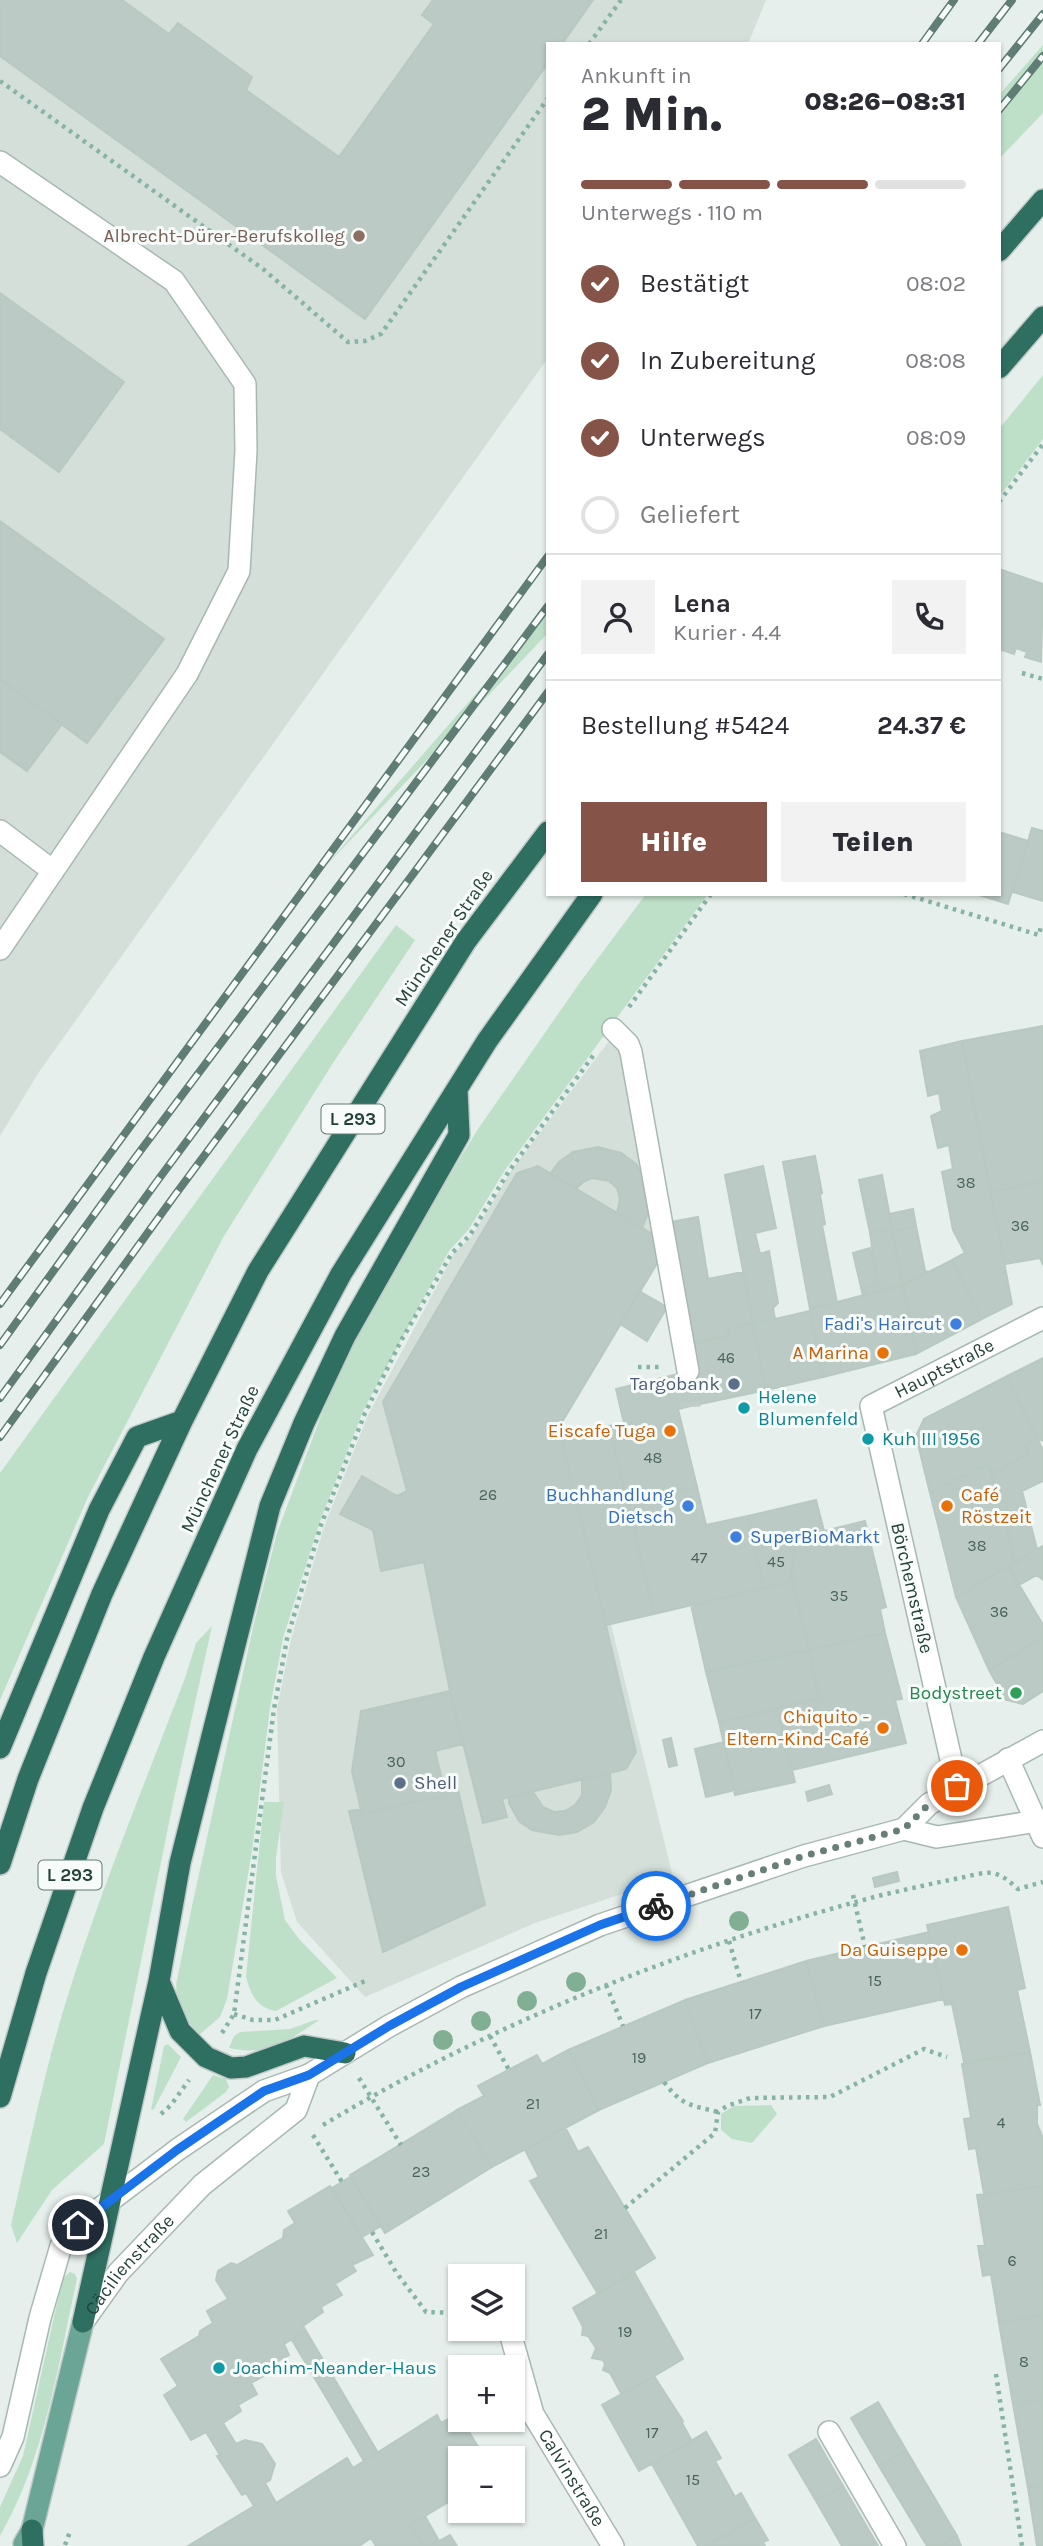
<!DOCTYPE html>
<html lang="de">
<meta charset="utf-8">
<style>
body{margin:0;font-family:Karla,sans-serif;background:#f2f2f3;color:#2b2b33;height:100vh;display:flex;flex-direction:column;font-size:26px;white-space:nowrap}
*{box-sizing:border-box;margin:0}
p{font-size:23px;color:#7c7c81}
.icon{flex:none;width:38px;height:38px;fill:none;stroke:currentColor;stroke-width:2;stroke-linecap:round;stroke-linejoin:round}
.map{position:relative;flex:1;overflow:hidden}
.drawer{position:absolute;left:546px;top:42px;width:455px;height:854px;display:flex;flex-direction:column;background:#fff;border-radius:0px;box-shadow:0 2px 5px #0004}
.drawer>*{flex:none}
.controls{position:absolute;left:448px;top:2264px;display:grid;gap:14px}
.controls a{display:grid;place-items:center;width:77px;height:77px;border-radius:0px;background:#fff;box-shadow:0 2px 5px #0004;font-size:35px}
.pin{position:absolute;display:grid;place-items:center;width:60px;height:60px;color:#fff;margin:-30px;border:4px solid #fff;border-radius:50%;box-shadow:0 2px 7px #0007}
.courier{position:absolute;display:grid;place-items:center;width:70px;height:70px;margin:-35px;border:5px solid #1a73e8;border-radius:50%;background:#fff;color:#222;box-shadow:0 2px 9px #0007}
.overview em{font-style:normal;font-weight:800}
.overview div{display:flex;flex-direction:column-reverse}
.overview{display:flex;align-items:center;justify-content:space-between;height:119px;padding:0 35px}
h1{font-size:46px;font-weight:800;line-height:52px}
.bar{display:grid;grid-template-columns:repeat(4,1fr);gap:10px 7px;align-content:center;height:84px;padding:0 35px}
.bar i{height:9px;border-radius:5px;background:#e1e1e2}
.bar .active{background:#855347}
.bar p{grid-column:span 4}
.line{display:flex;align-items:center;gap:18px;padding:0 35px;border-top:2px solid #e1e1e2}
.line div{flex:1}
.round{display:grid;place-items:center;flex:none;width:74px;height:74px;border-radius:0px;background:#f2f2f3}
ol{padding:0 35px;list-style:none}
li{display:flex;align-items:center;gap:21px;height:77px}
li p{margin-inline-start:auto}
li .icon{padding:7px;border-radius:50%;background:#855347;color:#fff;stroke-width:4}
li:last-child{color:#7c7c81}
li i{width:38px;height:38px;border:4px solid #e1e1e2;border-radius:50%}
.action{display:flex;gap:14px;margin-top:auto;padding:14px 35px}
.action a{flex:1;height:80px;border-radius:0px;background:#855347;color:#fff;font-size:28px;font-weight:800;line-height:80px;text-align:center}
.action a+a{background:#f2f2f3;color:#2b2b33}
.map>svg:first-child{display:block}
.built{fill:#d4dfda}
.green{fill:#bfe0c8}
.building{fill:#bbcac4;stroke:#b8c9c2;stroke-width:2}
.lines{fill:none;stroke-linecap:round;stroke-linejoin:round}
.minor-tunnel{stroke:#bfccc8;stroke-width:21;stroke-dasharray:21 10;stroke-linecap:butt}
.minor-casing{stroke:#a8b8b2;stroke-width:24}
.major-casing{stroke:#c2cac8;stroke-width:24}
.highway-casing{stroke:#c2cac8;stroke-width:24}
.path{stroke:#86b3a5;stroke-width:4.5;stroke-dasharray:3.5 5;stroke-linecap:butt}
.minor{stroke:#fff;stroke-width:21}
.major{stroke:#6aa596;stroke-width:21}
.highway{stroke:#2f6f62;stroke-width:21}
.rail-casing{stroke:#5f7d75;stroke-width:8}
.rail{stroke:#f7fbf9;stroke-width:5;stroke-dasharray:16;stroke-linecap:butt}
.tree{fill:#80af93}
.done{stroke:#687f78;stroke-width:7;stroke-dasharray:0 12.6}
.route{stroke:#1a73e8;stroke-width:9}
.education-dot{fill:#8d6e63;stroke:#f7fbf9;stroke-width:2.5}
.shop-dot{fill:#3f7fe0;stroke:#f7fbf9;stroke-width:2.5}
.food-dot{fill:#e8710a;stroke:#f7fbf9;stroke-width:2.5}
.service-dot{fill:#5c6f8a;stroke:#f7fbf9;stroke-width:2.5}
.culture-dot{fill:#0f9aa8;stroke:#f7fbf9;stroke-width:2.5}
.leisure-dot{fill:#2e9e5b;stroke:#f7fbf9;stroke-width:2.5}
.labels{text-anchor:middle;dominant-baseline:central;stroke-width:6;stroke-linejoin:round;paint-order:stroke}
.number-label{font-size:16px;fill:#4a645c}
.shield{fill:#f7fbf9;stroke:#637a73;stroke-width:2}
.shield-label{font-size:18px;font-weight:bold;fill:#24423a}
.education-label{font-size:19px;fill:#785e54;stroke:#f7fbf9;text-anchor:end}
.street-label{font-size:19px;fill:#24423a;stroke:#f7fbf9}
.shop-label{font-size:19px;fill:#366cbe;stroke:#f7fbf9;text-anchor:end}
.food-label{font-size:19px;fill:#c56008;stroke:#f7fbf9;text-anchor:end}
.service-label{font-size:19px;fill:#4e5e75;stroke:#f7fbf9;text-anchor:end}
.culture-label{font-size:19px;fill:#0d838f;stroke:#f7fbf9;text-anchor:start}
.leisure-label{font-size:19px;fill:#27864d;stroke:#f7fbf9;text-anchor:end}
</style>
<div class="map">
<svg width="1043" height="2546" viewBox="0 0 1043 2546">
<rect width="100%" height="100%" fill="#e6efeb"/>
<path class="built" d="M0 0H766L748 44H548V358L39 1072 0 1136Z
M609 1041 626 1046 662 1255 561 1421 673 1877 535 1923 365 1997 297 1922 281 1872 277 1709 291 1639 324 1527 368 1415 454 1254 472 1236 511 1171Z"/>
<path class="green" d="M1043 45V113L999 159V95Z
M1043 375V439L999 497V429Z
M548 611V633L322 870Z
M646 894H708L505 1170 469 1229 449 1251 363 1411 319 1524 283 1638 270 1708 252 1851 227 1999 220 2017 198 2036 178 2004 176 1985 192 1906 254 1623 277 1533 333 1384 384 1284 478 1129 581 981Z
M396 925 415 940 333 1063 224 1236 88 1497 0 1700V1473Z
M212 1626 173 1803 104 2144 52 2190 17 2243 11 2225C27 2156 41 2087 61 2018 95 1903 142 1791 185 1678L196 1643Z
M264 1802H284L276 1857V1876L285 1920 299 1939 337 1978 276 2011C257 2008 250 1994 246 1976Z
M315 2020H319C290 2040 265 2057 229 2048L234 2036 240 2032 290 2029Z
M168 2044 181 2057 154 2109 151 2110 164 2046Z
M213 2075 226 2079 229 2087 226 2092 186 2122 183 2119Z
M771 2105 777 2114 752 2143 732 2139 721 2130V2114L734 2106Z
M70 2272 75 2274 77 2279C58 2365 45 2458 0 2536V2507L23 2456 56 2308 64 2277Z"/>
<path class="building" d="M0 0H122L169 34 178 23 252 77 246 90 339 157 434 24 422 15 433 0H593L562 44H548V63L365 319 0 56Z
M0 293 124 382 59 472 0 429Z
M0 521 164 639 87 743 0 679Z
M1002 570 1043 584 1041 662 1025 657 1027 652 1016 648 1014 654 999 649V579Z
M0 679 62 724 27 771 0 752Z
M1032 828 1043 831V901L1013 892Z
M999 832 1028 841 1008 904 976 894H999Z
M1043 1026V1181L990 1192 962 1041Z
M962 1041 1012 1304 982 1319 952 1260 965 1253 953 1230 942 1172 953 1169 949 1145 938 1148 931 1116 942 1111 939 1093 928 1096 920 1051Z
M598 1147 621 1153 636 1164 644 1178 649 1211 642 1228 617 1213 620 1199 617 1188 609 1181 592 1178 583 1182 576 1189 550 1174 559 1162 573 1152Z
M815 1156 822 1193 820 1195 825 1224 822 1225 837 1303 810 1309 783 1162Z
M538 1166 654 1235 659 1260 559 1427 636 1752 626 1769 502 1799 507 1817 483 1823 450 1691 424 1562 381 1571 373 1530 340 1514 362 1476 397 1496 407 1491 383 1402 517 1173Z
M763 1166 776 1228 755 1233 760 1254 769 1251 778 1303 773 1308 775 1319 753 1324 725 1175Z
M882 1175 892 1228 870 1233 859 1180Z
M1043 1181V1265L1040 1258 1005 1264 990 1192Z
M913 1209 916 1226 892 1231 889 1214Z
M698 1217 708 1279 743 1272 753 1324 728 1329 729 1336 691 1344 670 1222Z
M916 1226 925 1271 929 1272 903 1285 892 1231Z
M892 1228 903 1285 866 1295 864 1288 878 1286 870 1233Z
M870 1248 878 1286 864 1288 866 1295 863 1296 853 1253Z
M952 1260 982 1319 916 1354 903 1285Z
M903 1285 916 1354 823 1377 810 1309Z
M639 1291 667 1307 647 1341 620 1324Z
M810 1311 823 1377 766 1390 753 1324Z
M753 1324 766 1390 700 1404 691 1344 729 1336 728 1329Z
M1043 1358V1441L1037 1438 1007 1376Z
M695 1370 700 1404 678 1409 697 1487 628 1503 609 1426 624 1423 616 1389Z
M1007 1376 1037 1438 1023 1445 1029 1454 993 1473 988 1464 930 1493 916 1436 924 1419Z
M609 1426 654 1614 606 1625 561 1438Z
M1037 1438 1043 1450V1481L1022 1491 1037 1549 1015 1563 1007 1529 1010 1523 1006 1503 999 1499 993 1473 1029 1454 1023 1445Z
M988 1464 999 1499 1006 1503 1010 1523 1007 1529 1015 1562 956 1597 930 1493Z
M697 1487 706 1525 748 1516 764 1588 654 1614 628 1503Z
M816 1500 824 1531 796 1544 789 1582 764 1588 748 1516Z
M865 1521 886 1607 880 1609 885 1633 809 1650 793 1584 796 1581 791 1578 796 1544 824 1531Z
M1043 1546V1580L1037 1575 1019 1585 1008 1566Z
M1008 1566 1043 1625V1637L989 1670 956 1597Z
M791 1578 796 1581 793 1584 809 1650 706 1672 691 1605 789 1582Z
M885 1633 902 1699 895 1700 906 1743 792 1770 777 1709 817 1699 820 1701 823 1697 818 1694 809 1650Z
M1043 1637V1691L1023 1704 1006 1700 989 1670Z
M809 1650 818 1694 823 1697 820 1701 817 1699 719 1722 706 1672Z
M450 1691 463 1744 435 1751 446 1795 362 1814 352 1771 361 1711Z
M777 1709 795 1782 735 1795 719 1722Z
M671 1738 677 1765 669 1767 663 1740Z
M724 1742 735 1790 706 1797 695 1749Z
M610 1773 611 1790 605 1807 594 1822 577 1832 559 1835 532 1830 519 1821 509 1803V1798L533 1792 543 1807 554 1812 565 1811 575 1805 582 1795V1780Z
M829 1785 832 1794 808 1801 806 1792Z
M457 1786 485 1905 383 1952 349 1811 361 1809 362 1814 446 1795 444 1789Z
M897 1872 899 1881 875 1887 873 1878Z
M1008 1907 1025 1988 1017 1990 1030 2052 964 2062 952 2004 945 2005 927 1925Z
M929 1932 944 1999 824 2026 806 1961Z
M806 1961 824 2026 708 2063 685 2000Z
M685 2000 708 2063 599 2110 568 2050Z
M568 2050 599 2110 492 2167 457 2110 484 2096 478 2086 537 2055 542 2064Z
M1030 2052 1040 2105H1037V2124L1043 2138V2186L984 2194 976 2148 969 2149 964 2119 971 2118 962 2064Z
M457 2110 492 2167 385 2233 350 2175Z
M565 2127 578 2152 588 2147 655 2258 598 2294 530 2181 539 2177 525 2150Z
M350 2177 381 2226 362 2237 332 2188Z
M330 2186 373 2255 352 2265 356 2271 335 2284 342 2295 321 2307 323 2312 303 2326 306 2331 284 2344 289 2355 270 2365 274 2370 251 2383 257 2394 238 2405 241 2411 223 2423 236 2444 245 2440 262 2444 275 2464 270 2480 265 2483 276 2503 347 2458 353 2468 437 2415 441 2423 458 2414 485 2458 460 2459V2495L410 2525 423 2546H376L371 2538 359 2546H188L254 2506 246 2493 242 2495 217 2456 220 2455 206 2432 191 2440 164 2395 178 2386 161 2359 199 2336 200 2331 213 2323 207 2311 228 2299 216 2280 218 2271 231 2263 237 2265 283 2238 284 2230 295 2223 288 2211Z
M1043 2186V2315L999 2323 991 2274 983 2276 978 2246H985L977 2195Z
M634 2272 683 2359 622 2395 610 2373 603 2370 605 2364 603 2360 592 2358 596 2348 588 2336 582 2335 583 2327 573 2308Z
M1043 2315V2399L1013 2404 999 2323Z
M306 2331 378 2453 364 2461 292 2340Z
M654 2376 683 2421 682 2423 692 2441 639 2471 602 2405Z
M1043 2399V2485L1028 2488 1013 2404Z
M878 2402 906 2450 879 2466 851 2418Z
M706 2432 721 2458 715 2461 735 2497 741 2493 755 2518 706 2546H698L652 2464Z
M816 2439 843 2486 816 2501 789 2455Z
M906 2450 957 2536 939 2546H927L879 2466Z
M1043 2485V2546H1037L1028 2488Z
M843 2486 878 2546H842L816 2501Z
M425 2516 439 2541 431 2546H423L410 2525Z
M755 2518 768 2540 763 2542 765 2546H706Z
M450 2535 457 2546H431L439 2541Z
M957 2536 961 2546H939Z"/>
<g class="lines">
<path class="minor-tunnel" d="M688 1371 690 1407"/>
<defs>
<g id="minor">
<path d="M0 162 174 281 245 384 246 451 239 571 187 674 0 949"/>
<path d="M0 831 53 871"/>
<path d="M613 1029 628 1044 631 1052 688 1371"/>
<path d="M1008 1759 1043 1837"/>
<path id="s1" d="M957 1786 871 1406 1043 1318"/>
<path d="M904 1829 937 1837 1043 1820"/>
<path id="s2" d="M83 2322 118 2273 202 2185 296 2110 309 2075"/>
<path id="s3" d="M509 2329 533 2414 613 2546"/>
<path d="M829 2432 895 2546"/>
<path d="M0 2466 13 2437 40 2318 61 2246 78 2225 177 2150 264 2091 309 2075 389 2026 461 1987 600 1925 804 1856 904 1829 929 1804 1043 1741"/>
</g>
<path id="major" d="M24 2544 32 2530 83 2322"/>
<path id="highway" d="M999 251 1043 200
M999 368 1043 317
M0 1748 99 1510 137 1437 182 1421
M0 1864 28 1779 102 1594 182 1421 258 1271 466 941 548 832
M159 1981 180 2031 206 2057 231 2068 246 2067 304 2046 345 2053
M0 2097 36 1973 93 1808 154 1657 247 1449 341 1274 487 1041 592 894
M83 2322 159 1981 180 1863 270 1506 304 1423 345 1336 459 1135 457 1089
M32 2530 33 2546"/>
</defs>
<use href="#minor" class="minor-casing"/>
<use href="#major" class="major-casing"/>
<use href="#highway" class="highway-casing"/>
<path class="path" d="M589 44 621 0
M0 81 263 269 348 342 365 341 381 334 548 98
M999 502 1043 444
M1022 673 1043 679
M904 894 1039 935 1041 926 1043 927
M629 1007 711 894
M638 1367H659
M853 1895 865 1947
M729 1941 741 1982
M606 1985 623 2026
M234 2014 253 2020H275L365 1981
M222 2033 234 2014 274 1709 287 1639 321 1525 365 1413 402 1339 452 1253 470 1235 509 1171 595 1053
M490 2036 509 2070
M359 2078 401 2145
M664 2082C682 2106 691 2105 718 2112
M161 2114 171 2105 189 2080
M323 2125C496 2021 687 1946 882 1895 908 1889 934 1883 960 1878 970 1876 982 1872 992 1873 1003 1875 1010 1882 1018 1889L1043 1882
M313 2135 342 2182
M625 2208 715 2133 718 2112 727 2106 750 2098 830 2097 924 2049 947 2057
M372 2232 396 2272 426 2312 460 2313
M996 2374 1022 2546
M65 2545 71 2529"/>
<use href="#minor" class="minor"/>
<use href="#major" class="major"/>
<use href="#highway" class="highway"/>
<defs>
<path id="rail" d="M922 44 954 0
M978 44 1012 0
M999 69 1043 14
M999 110 1043 56
M0 1304 548 556
M0 1345 132 1162 548 606
M0 1398 158 1180 548 654
M0 1437 175 1195 548 692"/>
</defs>
<use href="#rail" class="rail-casing"/>
<use href="#rail" class="rail"/>
</g>
<g class="tree">
<circle cx="739" cy="1921" r="10"/>
<circle cx="576" cy="1982" r="10"/>
<circle cx="527" cy="2001" r="10"/>
<circle cx="481" cy="2021" r="10"/>
<circle cx="443" cy="2040" r="10"/>
</g>
<g class="lines">
<path class="done" d="M656 1906 804 1856 904 1829 929 1804 957 1786"/>
<path class="route" d="M78 2225 177 2150 264 2091 309 2075 389 2026 461 1987 600 1925 656 1906"/>
</g>
<circle class="education-dot" cx="359" cy="236" r="7"/>
<g class="shop-dot">
<circle cx="956" cy="1324" r="7"/>
<circle cx="688" cy="1506" r="7"/>
<circle cx="736" cy="1537" r="7"/>
</g>
<g class="food-dot">
<circle cx="883" cy="1353" r="7"/>
<circle cx="670" cy="1431" r="7"/>
<circle cx="947" cy="1506" r="7"/>
<circle cx="883" cy="1728" r="7"/>
<circle cx="962" cy="1950" r="7"/>
</g>
<g class="service-dot">
<circle cx="734" cy="1384" r="7"/>
<circle cx="400" cy="1783" r="7"/>
</g>
<g class="culture-dot">
<circle cx="744" cy="1408" r="7"/>
<circle cx="868" cy="1439" r="7"/>
<circle cx="219" cy="2368" r="7"/>
</g>
<circle class="leisure-dot" cx="1016" cy="1693" r="7"/>
<g class="labels">
<g class="number-label">
<text x="966" y="1182">38</text>
<text x="1020" y="1225">36</text>
<text x="726" y="1357">46</text>
<text x="653" y="1457">48</text>
<text x="488" y="1494">26</text>
<text x="977" y="1545">38</text>
<text x="699" y="1557">47</text>
<text x="776" y="1561">45</text>
<text x="839" y="1595">35</text>
<text x="999" y="1611">36</text>
<text x="396" y="1761">30</text>
<text x="875" y="1980">15</text>
<text x="755" y="2013">17</text>
<text x="639" y="2057">19</text>
<text x="533" y="2103">21</text>
<text x="1001" y="2122">4</text>
<text x="421" y="2171">23</text>
<text x="601" y="2233">21</text>
<text x="1012" y="2260">6</text>
<text x="625" y="2331">19</text>
<text x="1024" y="2361">8</text>
<text x="652" y="2432">17</text>
<text x="693" y="2479">15</text>
</g>
<g class="shield">
<rect x="321.5" y="1104.5" width="63" height="29" rx="5"/>
<rect x="38.5" y="1860.5" width="63" height="29" rx="5"/>
</g>
<g class="shield-label">
<text x="353" y="1119">L 293</text>
<text x="70" y="1875">L 293</text>
</g>
<g class="education-label">
<text x="345" y="236">Albrecht-Dürer-Berufskolleg</text>
</g>
<g class="street-label">
<text transform="translate(444 938) rotate(-56)">Münchener Straße</text>
<text stroke="none"><textPath href="#s1" startOffset="472">Hauptstraße</textPath></text>
<text transform="translate(220 1459) rotate(-65)">Münchener Straße</text>
<text transform="translate(912 1588) rotate(77)">Börchemstraße</text>
<text stroke="none"><textPath href="#s2" startOffset="74">Cäcilienstraße</textPath></text>
<text stroke="none"><textPath href="#s3" startOffset="163">Calvinstraße</textPath></text>
</g>
<g class="shop-label">
<text x="942" y="1324">Fadi's Haircut</text>
<text x="674" y="1495">Buchhandlung<tspan x="674" dy="22">Dietsch</tspan></text>
<text x="750" y="1537" text-anchor="start">SuperBioMarkt</text>
</g>
<g class="food-label">
<text x="869" y="1353">A Marina</text>
<text x="656" y="1431">Eiscafe Tuga</text>
<text x="961" y="1495" text-anchor="start">Café<tspan x="961" dy="22">Röstzeit</tspan></text>
<text x="869" y="1717">Chiquito -<tspan x="869" dy="22">Eltern-Kind-Café</tspan></text>
<text x="948" y="1950">Da Guiseppe</text>
</g>
<g class="service-label">
<text x="720" y="1384">Targobank</text>
<text x="414" y="1783" text-anchor="start">Shell</text>
</g>
<g class="culture-label">
<text x="758" y="1397">Helene<tspan x="758" dy="22">Blumenfeld</tspan></text>
<text x="882" y="1439">Kuh III 1956</text>
<text x="233" y="2368">Joachim-Neander-Haus</text>
</g>
<g class="leisure-label">
<text x="1002" y="1693">Bodystreet</text>
</g>
</g>
</svg>
<div class="controls">
<a><svg class="icon" aria-label="layers" viewBox="0 0 24 24"><path d="M12 4l9 5-9 5-9-5zM3 14l9 5 9-5"/></svg></a>
<a>+</a>
<a>−</a>
</div>
<div class="pin" style="left:957px;top:1786px;background:#ea580c"><svg class="icon" aria-label="bag" viewBox="0 0 24 24"><path d="M5 8h14l-1 12H6zM9 8a3 3 0 0 1 6 0"/></svg></div>
<div class="pin" style="left:78px;top:2225px;background:#1f2937"><svg class="icon" aria-label="home" viewBox="0 0 24 24"><path d="M3 11l9-7 9 7M6 9v11h12V9"/></svg></div>
<div class="courier" style="left:656px;top:1906px"><svg class="icon" aria-label="bike" viewBox="0 0 24 24"><circle cx="6" cy="16" r="4"/><circle cx="18" cy="16" r="4"/><path d="M6 16l4-8h5l3 8M10 8l3 8H6M13 5h3"/></svg></div>
<section class="drawer">
<div class="overview"><div><h1>2 Min.</h1><p>Ankunft in</p></div><em>08:26–08:31</em></div>
<div class="bar"><i class="active"></i><i class="active"></i><i class="active"></i><i></i><p>Unterwegs · 110 m</p></div>
<ol>
<li><svg class="icon" aria-label="check" viewBox="0 0 24 24"><path d="M5 12l5 5 9-10"/></svg>Bestätigt<p>08:02</p></li>
<li><svg class="icon" aria-label="check" viewBox="0 0 24 24"><path d="M5 12l5 5 9-10"/></svg>In Zubereitung<p>08:08</p></li>
<li><svg class="icon" aria-label="check" viewBox="0 0 24 24"><path d="M5 12l5 5 9-10"/></svg>Unterwegs<p>08:09</p></li>
<li><i></i>Geliefert</li>
</ol>
<div class="line" style="height:126px"><a class="round"><svg class="icon" aria-label="person" viewBox="0 0 24 24"><circle cx="12" cy="8" r="4"/><path d="M4 21q1-7 8-7t8 7"/></svg></a><div><b>Lena</b><p>Kurier · 4.4</p></div><a class="round"><svg class="icon" aria-label="phone" viewBox="0 0 24 24"><path d="M5 4h4l2 5-3 2q2 4 5 5l2-3 5 2v4C11 20 4 13 5 4z"/></svg></a></div>
<div class="line" style="height:91px"><div>Bestellung #5424</div><b>24.37 €</b></div>
<div class="action"><a>Hilfe</a><a>Teilen</a></div>
</section>
</div>
